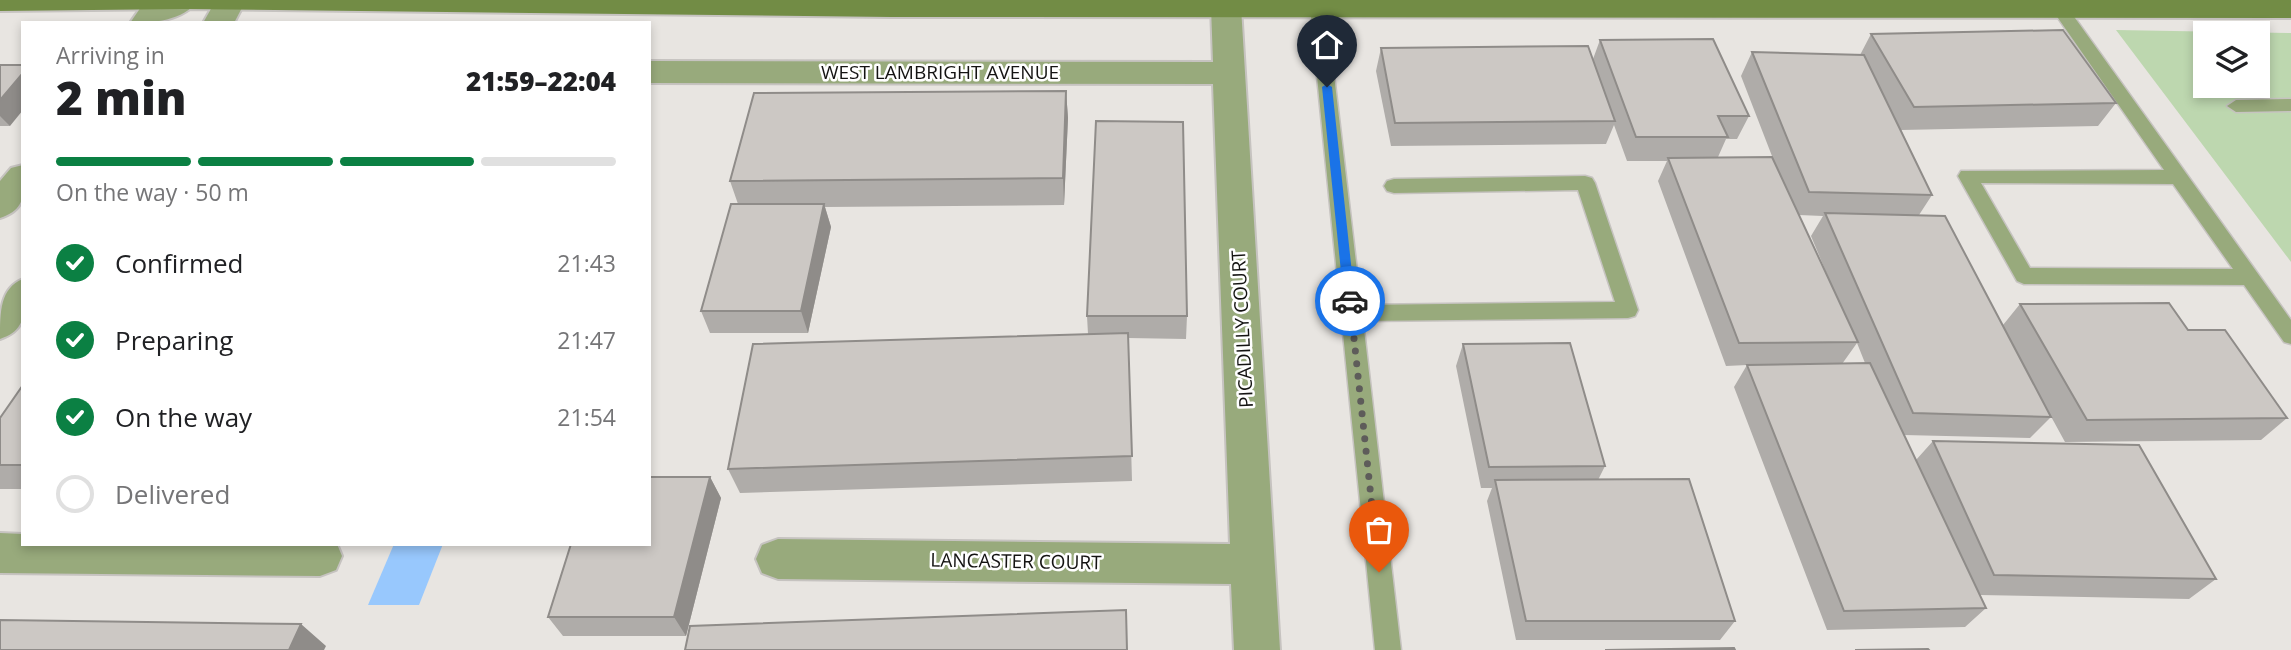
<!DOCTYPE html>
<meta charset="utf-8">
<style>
body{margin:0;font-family:"Open Sans",sans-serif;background:#f2f2f2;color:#202124;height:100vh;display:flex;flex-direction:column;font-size:26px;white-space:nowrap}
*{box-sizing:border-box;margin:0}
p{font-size:23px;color:#757577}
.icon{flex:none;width:38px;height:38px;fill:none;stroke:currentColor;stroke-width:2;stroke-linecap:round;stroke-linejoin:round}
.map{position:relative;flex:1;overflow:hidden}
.sheet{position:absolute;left:21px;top:21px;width:630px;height:525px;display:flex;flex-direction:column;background:#fff;border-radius:0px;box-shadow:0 4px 10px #0003}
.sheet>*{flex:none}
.buttons{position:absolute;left:2193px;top:21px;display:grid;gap:14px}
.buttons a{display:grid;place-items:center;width:77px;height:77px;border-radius:0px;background:#fff;box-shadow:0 4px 10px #0003;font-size:35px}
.pin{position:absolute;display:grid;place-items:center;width:60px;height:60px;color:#fff;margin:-72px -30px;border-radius:50% 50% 50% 0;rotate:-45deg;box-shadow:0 0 7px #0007}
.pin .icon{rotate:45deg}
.courier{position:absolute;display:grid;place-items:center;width:70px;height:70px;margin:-35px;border:5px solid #1a73e8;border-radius:50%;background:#fff;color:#222;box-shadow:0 2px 9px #0007}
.summary em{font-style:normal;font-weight:800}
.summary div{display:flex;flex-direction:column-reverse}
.summary{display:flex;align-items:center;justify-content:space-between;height:119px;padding:0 35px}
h1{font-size:46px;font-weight:800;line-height:52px}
.bar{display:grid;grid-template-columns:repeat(4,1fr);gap:10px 7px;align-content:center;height:84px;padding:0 35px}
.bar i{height:9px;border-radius:5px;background:#e0e0e0}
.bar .current{background:#0b8043}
.bar p{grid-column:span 4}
ol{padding:0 35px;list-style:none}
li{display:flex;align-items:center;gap:21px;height:77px}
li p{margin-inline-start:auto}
li .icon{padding:7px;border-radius:50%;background:#0b8043;color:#fff;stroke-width:4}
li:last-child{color:#757577}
li i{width:38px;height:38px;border:4px solid #e0e0e0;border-radius:50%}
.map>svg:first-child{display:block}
.green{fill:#bdd7af;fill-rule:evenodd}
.water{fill:#98c8fd}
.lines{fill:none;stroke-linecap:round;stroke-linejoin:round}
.service-casing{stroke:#c6c3c0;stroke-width:3}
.minor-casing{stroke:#c6c3c0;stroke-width:4}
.secondary-casing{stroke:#c6c3c0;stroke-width:4}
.service{fill:#98aa7c;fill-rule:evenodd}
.minor{fill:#98aa7c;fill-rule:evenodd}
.secondary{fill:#728c45;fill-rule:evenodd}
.wall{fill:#afaca9;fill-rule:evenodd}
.shaded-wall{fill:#8f8c89}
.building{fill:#ccc8c4;stroke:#8f8c89;stroke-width:2}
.route{fill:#1a73e8}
.done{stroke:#5e5c5a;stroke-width:7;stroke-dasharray:0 12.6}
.labels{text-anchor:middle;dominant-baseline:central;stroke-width:5;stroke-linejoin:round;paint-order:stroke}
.street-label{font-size:19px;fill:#141312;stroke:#fff}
</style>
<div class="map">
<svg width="2291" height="650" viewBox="0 0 2291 650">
<rect width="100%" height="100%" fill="#e8e5e1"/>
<path class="green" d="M2116 30 2291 33V262ZM2205 33H2258V86H2205Z"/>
<path class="water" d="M394 544H443L419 605H368Z"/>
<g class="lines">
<defs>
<path id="service" d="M1318 2 1326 7 1361 305 1615 302 1578 190 1394 193 1387 191 1384 186 1387 181 1394 179 1585 176 1592 178 1595 183 1638 310 1635 316 1628 318 1363 321 1401 650H1375L1310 7Z
M2059 3 2065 4 2291 320V344L2284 342 2244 285 2024 284 2017 281 1958 176 1961 171 2164 170 2051 8ZM1981 183 2173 184 2233 269 2030 268Z
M2291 99V111L2236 112 2227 106 2236 100Z"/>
<path id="minor" d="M157 0H198C184 21 152 23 130 23L141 7Z
M216 0H244L245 2 234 23H203Z
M1215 0H1237L1241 7 1280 650H1234L1231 584 778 579 762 573 756 559 762 545 778 539 1230 544 1213 84 649 83V61L1213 62 1211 7Z
M23 165C23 190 29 209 0 218V181L11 168Z
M23 279C23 306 31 329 0 339 0 312 0 288 23 279Z
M0 533 23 534V544H337L342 556 336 570 320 576 0 573Z"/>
<path id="secondary" d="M0 0H2291V18L891 17 183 9 0 11Z"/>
</defs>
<use href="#service" class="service-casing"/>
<use href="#minor" class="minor-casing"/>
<use href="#secondary" class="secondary-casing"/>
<use href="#service" class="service"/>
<use href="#minor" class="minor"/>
<use href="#secondary" class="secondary"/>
</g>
<path class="wall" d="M1871 34 2116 103 2098 126 1901 130 1932 195 1919 215 2003 325 2020 304 2188 330 2287 418 2261 440 2065 442 2042 400 2051 417 2030 438 1904 435 1916 460 1933 441 2216 579 2189 599 1980 595 1986 608 1965 627 1827 630 1734 387 1747 365 1726 366 1658 181 1667 161H1627L1614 125 1606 144 1391 146 1376 71 1381 48 1593 59 1600 40 1749 116 1737 139H1726L1718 157 1777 169 1741 76 1752 52 1860 55ZM1799 215 1823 216 1811 236 1839 303ZM1857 343 1865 363 1842 364Z
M0 65 10 126H0Z
M1066 91 1068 118 1064 205 825 207 831 227 808 333H710L701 311 738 204 730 181Z
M1087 316H1187L1186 339 1128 338 1132 481 740 493 728 469 1088 334Z
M1463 344 1605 466 1598 480 1735 621 1720 640H1516L1487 501 1492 488H1481L1456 366Z
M23 385V489H0V418Z
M710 477 721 498 686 636H563L548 617Z"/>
<path class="shaded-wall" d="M23 73V110L10 126 0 116V100Z
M1066 91 1068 118 1064 205 1063 178Z
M824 204 831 227 808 333 801 311Z
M710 477 721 498 686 636 674 617Z
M301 624 326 646 324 650H289Z"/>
<path class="building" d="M2063 30 2116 103 1914 107 1871 34Z
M1713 39 1749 116H1718L1728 137H1636L1600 40Z
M1588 46 1615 121 1395 123 1381 48Z
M1752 52 1864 55 1932 195 1809 192Z
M0 65H23V73L0 100Z
M1066 91 1063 178 730 181 754 93Z
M1096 121 1183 122 1187 316H1087Z
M1772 157 1858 342 1739 343 1668 158Z
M731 204H824L801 311H701Z
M1825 213 1945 216 2051 417 1913 413Z
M2169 303 2188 330H2225L2287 418 2087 420 2020 304Z
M1128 333 1132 456 728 469 753 344Z
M1570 343 1605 466 1489 467 1463 344Z
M1870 363 1986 608 1844 611 1747 365Z
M23 385V465H0V418Z
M1933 441 2139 445 2216 579 1994 575Z
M649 477H710L674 617H548L571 544H649Z
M1689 479 1735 621H1526L1495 480Z
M1126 610 1127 650H685L690 626Z
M0 620 301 624 289 650H0Z
M1734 648 1735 650H1605Z
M1928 649 1929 650H1855Z"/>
<path class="route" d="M1327 84 1332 87 1355 301 1350 305 1344 301 1322 87Z"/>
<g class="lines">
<path class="done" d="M1350 301 1379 572"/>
</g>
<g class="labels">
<g class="street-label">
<text x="940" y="72">WEST LAMBRIGHT AVENUE</text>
<text transform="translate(1242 329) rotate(-93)">PICADILLY COURT</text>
<text transform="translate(1016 561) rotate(1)">LANCASTER COURT</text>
</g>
</g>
</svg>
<div class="buttons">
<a><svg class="icon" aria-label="layers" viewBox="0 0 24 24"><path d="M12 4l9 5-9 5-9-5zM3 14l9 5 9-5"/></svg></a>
</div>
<div class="pin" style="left:1379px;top:572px;background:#ea580c"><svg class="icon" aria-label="bag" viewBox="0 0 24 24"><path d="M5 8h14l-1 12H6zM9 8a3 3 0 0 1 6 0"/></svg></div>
<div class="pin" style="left:1327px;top:87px;background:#1f2937"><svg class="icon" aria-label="home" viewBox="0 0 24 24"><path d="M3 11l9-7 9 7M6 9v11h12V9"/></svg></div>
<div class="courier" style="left:1350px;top:301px"><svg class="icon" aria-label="car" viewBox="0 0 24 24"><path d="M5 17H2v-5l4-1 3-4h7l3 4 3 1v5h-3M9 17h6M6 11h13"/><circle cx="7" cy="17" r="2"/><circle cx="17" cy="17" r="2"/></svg></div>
<section class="sheet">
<div class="summary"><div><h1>2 min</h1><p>Arriving in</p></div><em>21:59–22:04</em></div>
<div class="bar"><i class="current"></i><i class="current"></i><i class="current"></i><i></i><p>On the way · 50 m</p></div>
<ol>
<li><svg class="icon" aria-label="check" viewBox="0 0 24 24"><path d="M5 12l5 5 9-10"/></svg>Confirmed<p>21:43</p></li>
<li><svg class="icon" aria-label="check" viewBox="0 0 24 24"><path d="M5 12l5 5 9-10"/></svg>Preparing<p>21:47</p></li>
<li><svg class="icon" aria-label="check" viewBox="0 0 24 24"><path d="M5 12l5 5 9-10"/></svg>On the way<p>21:54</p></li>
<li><i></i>Delivered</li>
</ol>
</section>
</div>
